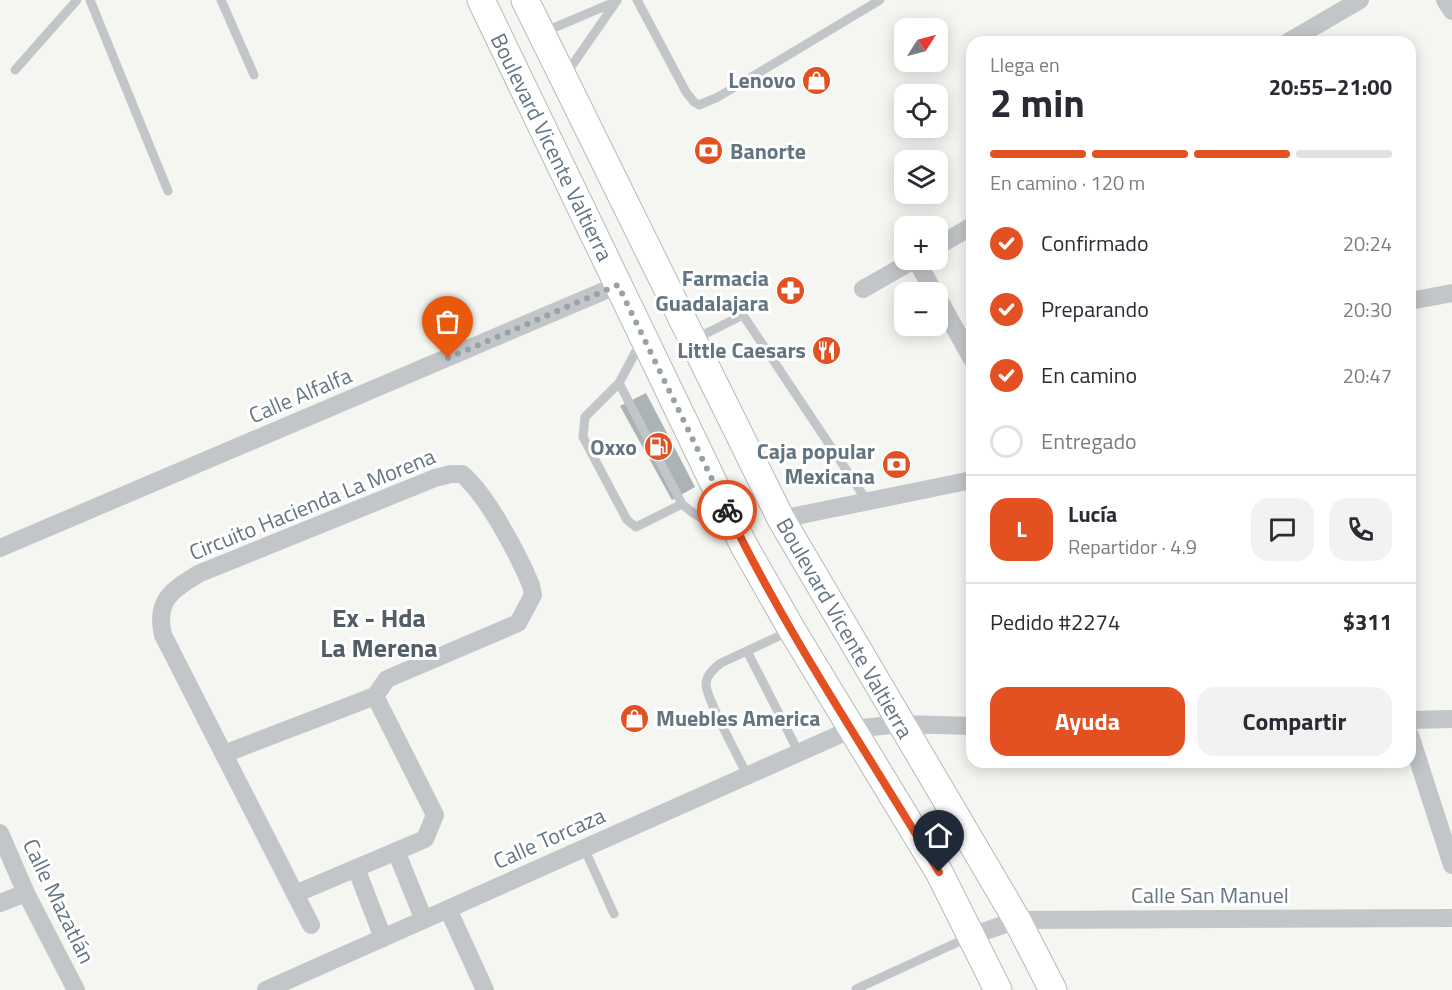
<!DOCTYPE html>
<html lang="es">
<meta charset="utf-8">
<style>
body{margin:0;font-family:"Titillium Web",sans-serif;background:#f2f2f3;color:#2b2b33;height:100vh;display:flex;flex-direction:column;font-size:22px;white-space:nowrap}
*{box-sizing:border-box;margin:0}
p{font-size:20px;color:#7c7c81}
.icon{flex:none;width:33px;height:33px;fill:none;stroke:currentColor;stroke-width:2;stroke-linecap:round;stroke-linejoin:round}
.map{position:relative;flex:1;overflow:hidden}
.drawer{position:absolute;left:966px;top:36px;width:450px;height:732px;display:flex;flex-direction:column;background:#fff;border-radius:18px;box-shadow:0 3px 15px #0003}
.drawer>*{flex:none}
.needle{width:39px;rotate:54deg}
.fabs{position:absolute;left:894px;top:18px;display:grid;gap:12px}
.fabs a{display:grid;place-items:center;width:54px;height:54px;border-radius:12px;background:#fff;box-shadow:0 3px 15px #0003;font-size:30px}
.pin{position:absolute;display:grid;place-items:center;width:51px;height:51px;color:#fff;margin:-62px -26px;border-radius:50% 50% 50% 0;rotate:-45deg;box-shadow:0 0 6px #0007}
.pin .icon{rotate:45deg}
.courier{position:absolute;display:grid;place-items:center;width:60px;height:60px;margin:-30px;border:4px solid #e35123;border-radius:50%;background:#fff;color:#222;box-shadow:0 2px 8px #0007}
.summary em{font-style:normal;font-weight:700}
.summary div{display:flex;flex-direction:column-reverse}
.summary{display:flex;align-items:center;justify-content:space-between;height:102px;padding:0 24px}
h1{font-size:39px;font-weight:700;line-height:45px}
.bar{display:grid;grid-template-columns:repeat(4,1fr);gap:9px 6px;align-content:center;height:72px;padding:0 24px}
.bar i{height:8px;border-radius:4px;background:#e1e1e2}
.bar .active{background:#e35123}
.bar p{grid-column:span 4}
.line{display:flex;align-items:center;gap:15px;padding:0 24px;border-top:2px solid #e1e1e2}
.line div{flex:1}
.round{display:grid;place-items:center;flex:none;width:63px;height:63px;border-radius:18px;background:#f2f2f3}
ol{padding:0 24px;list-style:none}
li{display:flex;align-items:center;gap:18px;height:66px}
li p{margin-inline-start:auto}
li .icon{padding:6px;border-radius:50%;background:#e35123;color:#fff;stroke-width:4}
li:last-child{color:#7c7c81}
li i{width:33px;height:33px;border:3px solid #e1e1e2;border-radius:50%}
.cta{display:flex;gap:12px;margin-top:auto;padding:12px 24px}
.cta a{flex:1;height:69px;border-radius:18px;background:#e35123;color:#fff;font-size:24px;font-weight:700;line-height:69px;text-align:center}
.cta a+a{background:#f2f2f3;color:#2b2b33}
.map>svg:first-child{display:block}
.building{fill:#abb3b7}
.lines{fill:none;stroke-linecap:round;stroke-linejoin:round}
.secondary-casing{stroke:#b4babe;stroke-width:29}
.lane{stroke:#c2c6c9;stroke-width:9}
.street{stroke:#c2c6c9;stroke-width:18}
.secondary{stroke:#fff;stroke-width:27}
.done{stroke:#97a2a9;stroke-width:6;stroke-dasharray:0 10.8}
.route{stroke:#e35123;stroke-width:8}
.labels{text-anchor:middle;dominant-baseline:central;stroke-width:6;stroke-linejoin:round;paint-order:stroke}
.poi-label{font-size:22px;font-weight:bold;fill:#647582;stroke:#fff;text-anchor:end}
.street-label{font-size:22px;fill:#647582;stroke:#fff}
.quarter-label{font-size:26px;font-weight:bold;fill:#525e67;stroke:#fff}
</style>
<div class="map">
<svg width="1452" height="990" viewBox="0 0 1452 990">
<rect width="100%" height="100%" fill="#f5f5f1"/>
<path class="building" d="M646 393 695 487 672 500 620 406Z"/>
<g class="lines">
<defs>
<path id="secondary" d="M481 0 743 544 792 630 939 872 998 990
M525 0 781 519 1017 920 1053 990"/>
</defs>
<use href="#secondary" class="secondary-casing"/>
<path class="lane" d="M90 0 168 191
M221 0 254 75
M637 0 686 92 694 102 699 105 718 97 880 0
M544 32 617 1
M15 70 77 0
M566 74 616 2
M695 339 743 315 867 501
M641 342 619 383 682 504 693 513 731 536
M619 383 585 417 583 437 627 520 636 527 682 504
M747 651 799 753
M747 775C739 758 707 700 706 685 706 675 714 668 721 663L790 631
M584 848 614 914
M856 989 969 937"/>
<path class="street" d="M1445 0 1452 11
M1288 42 1360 0
M938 246 972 226
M916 260 934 292
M863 289 914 260
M938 298 972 359
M1410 301 1452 293
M781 519 972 480
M0 548 618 285
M1410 720 1452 719
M1410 735 1452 865
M224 754 375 696 387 679 518 623 533 595 531 585C518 554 487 495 462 474H451L435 478 198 574C171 591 155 601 163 635 212 732 262 828 311 925
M0 833 26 893 76 990
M396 851 424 920
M356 868 383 938
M295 894 425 839 435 815 375 696
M0 903 26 893
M448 909 485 990
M971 936 1017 920 1452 918
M266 990 852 729 901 724 972 726"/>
<use href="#secondary" class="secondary"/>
</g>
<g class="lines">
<path class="done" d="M448 358 618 285 727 510"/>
<path class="route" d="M727 510C788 636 867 752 939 872"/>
</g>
<defs>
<symbol id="shop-disc" viewBox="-11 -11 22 22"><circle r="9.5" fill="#e35123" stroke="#fff"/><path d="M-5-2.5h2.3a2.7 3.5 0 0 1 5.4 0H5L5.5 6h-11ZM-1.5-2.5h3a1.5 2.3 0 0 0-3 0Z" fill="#fff"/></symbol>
<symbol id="bank-disc" viewBox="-11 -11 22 22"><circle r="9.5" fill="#e35123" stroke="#fff"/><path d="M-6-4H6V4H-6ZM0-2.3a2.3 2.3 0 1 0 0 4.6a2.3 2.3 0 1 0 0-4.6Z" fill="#fff"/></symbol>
<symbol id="pharmacy-disc" viewBox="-11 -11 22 22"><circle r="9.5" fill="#e35123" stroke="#fff"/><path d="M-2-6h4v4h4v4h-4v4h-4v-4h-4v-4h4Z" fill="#fff"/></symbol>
<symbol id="restaurant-disc" viewBox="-11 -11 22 22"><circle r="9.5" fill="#e35123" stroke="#fff"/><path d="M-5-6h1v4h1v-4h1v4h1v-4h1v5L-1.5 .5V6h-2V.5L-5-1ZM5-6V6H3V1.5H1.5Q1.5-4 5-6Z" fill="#fff"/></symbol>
<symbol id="fuel-disc" viewBox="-11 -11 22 22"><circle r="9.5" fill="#e35123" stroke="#fff"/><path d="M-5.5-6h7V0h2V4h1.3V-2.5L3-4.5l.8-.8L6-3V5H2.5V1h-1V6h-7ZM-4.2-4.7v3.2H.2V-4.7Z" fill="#fff"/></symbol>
</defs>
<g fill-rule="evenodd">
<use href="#shop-disc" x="800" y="64" width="33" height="33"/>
<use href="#bank-disc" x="692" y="134" width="33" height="33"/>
<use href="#pharmacy-disc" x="774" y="274" width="33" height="33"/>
<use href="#restaurant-disc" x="810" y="334" width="33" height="33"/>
<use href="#fuel-disc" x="642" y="430" width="33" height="33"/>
<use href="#bank-disc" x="880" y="448" width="33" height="33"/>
<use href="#shop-disc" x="618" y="702" width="33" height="33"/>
</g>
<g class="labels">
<g class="poi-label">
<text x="796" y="80">Lenovo</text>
<text x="730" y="151" text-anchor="start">Banorte</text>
<text x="769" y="278">Farmacia<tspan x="769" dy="25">Guadalajara</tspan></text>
<text x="806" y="350">Little Caesars</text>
<text x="637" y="447">Oxxo</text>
<text x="875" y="451">Caja popular<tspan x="875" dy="25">Mexicana</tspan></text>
<text x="656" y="718" text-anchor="start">Muebles America</text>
</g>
<g class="street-label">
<text transform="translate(552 147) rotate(64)">Boulevard Vicente Valtierra</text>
<text transform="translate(300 395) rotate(-23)">Calle Alfalfa</text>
<text transform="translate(312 504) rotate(-22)">Circuito Hacienda La Morena</text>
<text transform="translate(845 628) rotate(60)">Boulevard Vicente Valtierra</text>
<text transform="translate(549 838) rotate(-24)">Calle Torcaza</text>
<text x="1210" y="895">Calle San Manuel</text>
<text transform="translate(59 901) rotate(64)">Calle Mazatlán</text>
</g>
<g class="quarter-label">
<text x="379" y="617">Ex - Hda<tspan x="379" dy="30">La Merena</tspan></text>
</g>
</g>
</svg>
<div class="fabs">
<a><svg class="needle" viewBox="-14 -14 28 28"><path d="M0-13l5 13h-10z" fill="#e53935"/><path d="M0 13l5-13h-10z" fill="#7c7c81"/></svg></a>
<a><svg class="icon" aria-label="locate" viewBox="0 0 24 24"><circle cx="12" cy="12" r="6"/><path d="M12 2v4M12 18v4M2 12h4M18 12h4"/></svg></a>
<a><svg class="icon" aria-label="layers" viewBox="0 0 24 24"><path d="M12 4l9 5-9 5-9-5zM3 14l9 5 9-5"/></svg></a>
<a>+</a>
<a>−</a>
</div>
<div class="pin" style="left:448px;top:358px;background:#ea580c"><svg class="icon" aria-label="bag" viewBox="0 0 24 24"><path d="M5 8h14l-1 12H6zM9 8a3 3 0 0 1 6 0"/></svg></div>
<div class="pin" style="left:939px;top:872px;background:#1f2937"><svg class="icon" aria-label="home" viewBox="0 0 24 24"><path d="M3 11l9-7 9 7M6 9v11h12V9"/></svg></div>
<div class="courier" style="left:727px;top:510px"><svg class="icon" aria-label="bike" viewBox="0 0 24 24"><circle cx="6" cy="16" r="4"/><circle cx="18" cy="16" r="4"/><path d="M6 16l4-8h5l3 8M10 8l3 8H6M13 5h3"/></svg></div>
<section class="drawer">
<div class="summary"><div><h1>2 min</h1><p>Llega en</p></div><em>20:55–21:00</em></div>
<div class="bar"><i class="active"></i><i class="active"></i><i class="active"></i><i></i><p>En camino · 120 m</p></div>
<ol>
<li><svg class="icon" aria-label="check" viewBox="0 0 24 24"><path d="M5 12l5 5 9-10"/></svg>Confirmado<p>20:24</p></li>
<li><svg class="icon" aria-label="check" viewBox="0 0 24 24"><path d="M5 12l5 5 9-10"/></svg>Preparando<p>20:30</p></li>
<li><svg class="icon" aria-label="check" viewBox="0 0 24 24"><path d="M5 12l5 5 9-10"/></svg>En camino<p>20:47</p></li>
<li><i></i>Entregado</li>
</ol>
<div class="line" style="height:108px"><b class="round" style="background:#e35123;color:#fff">L</b><div><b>Lucía</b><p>Repartidor · 4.9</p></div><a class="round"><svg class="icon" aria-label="chat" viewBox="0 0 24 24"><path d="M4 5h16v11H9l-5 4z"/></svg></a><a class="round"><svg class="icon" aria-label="phone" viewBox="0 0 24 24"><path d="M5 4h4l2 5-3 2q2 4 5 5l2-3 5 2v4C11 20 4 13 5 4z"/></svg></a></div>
<div class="line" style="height:78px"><div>Pedido #2274</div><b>$311</b></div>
<div class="cta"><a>Ayuda</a><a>Compartir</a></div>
</section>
</div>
